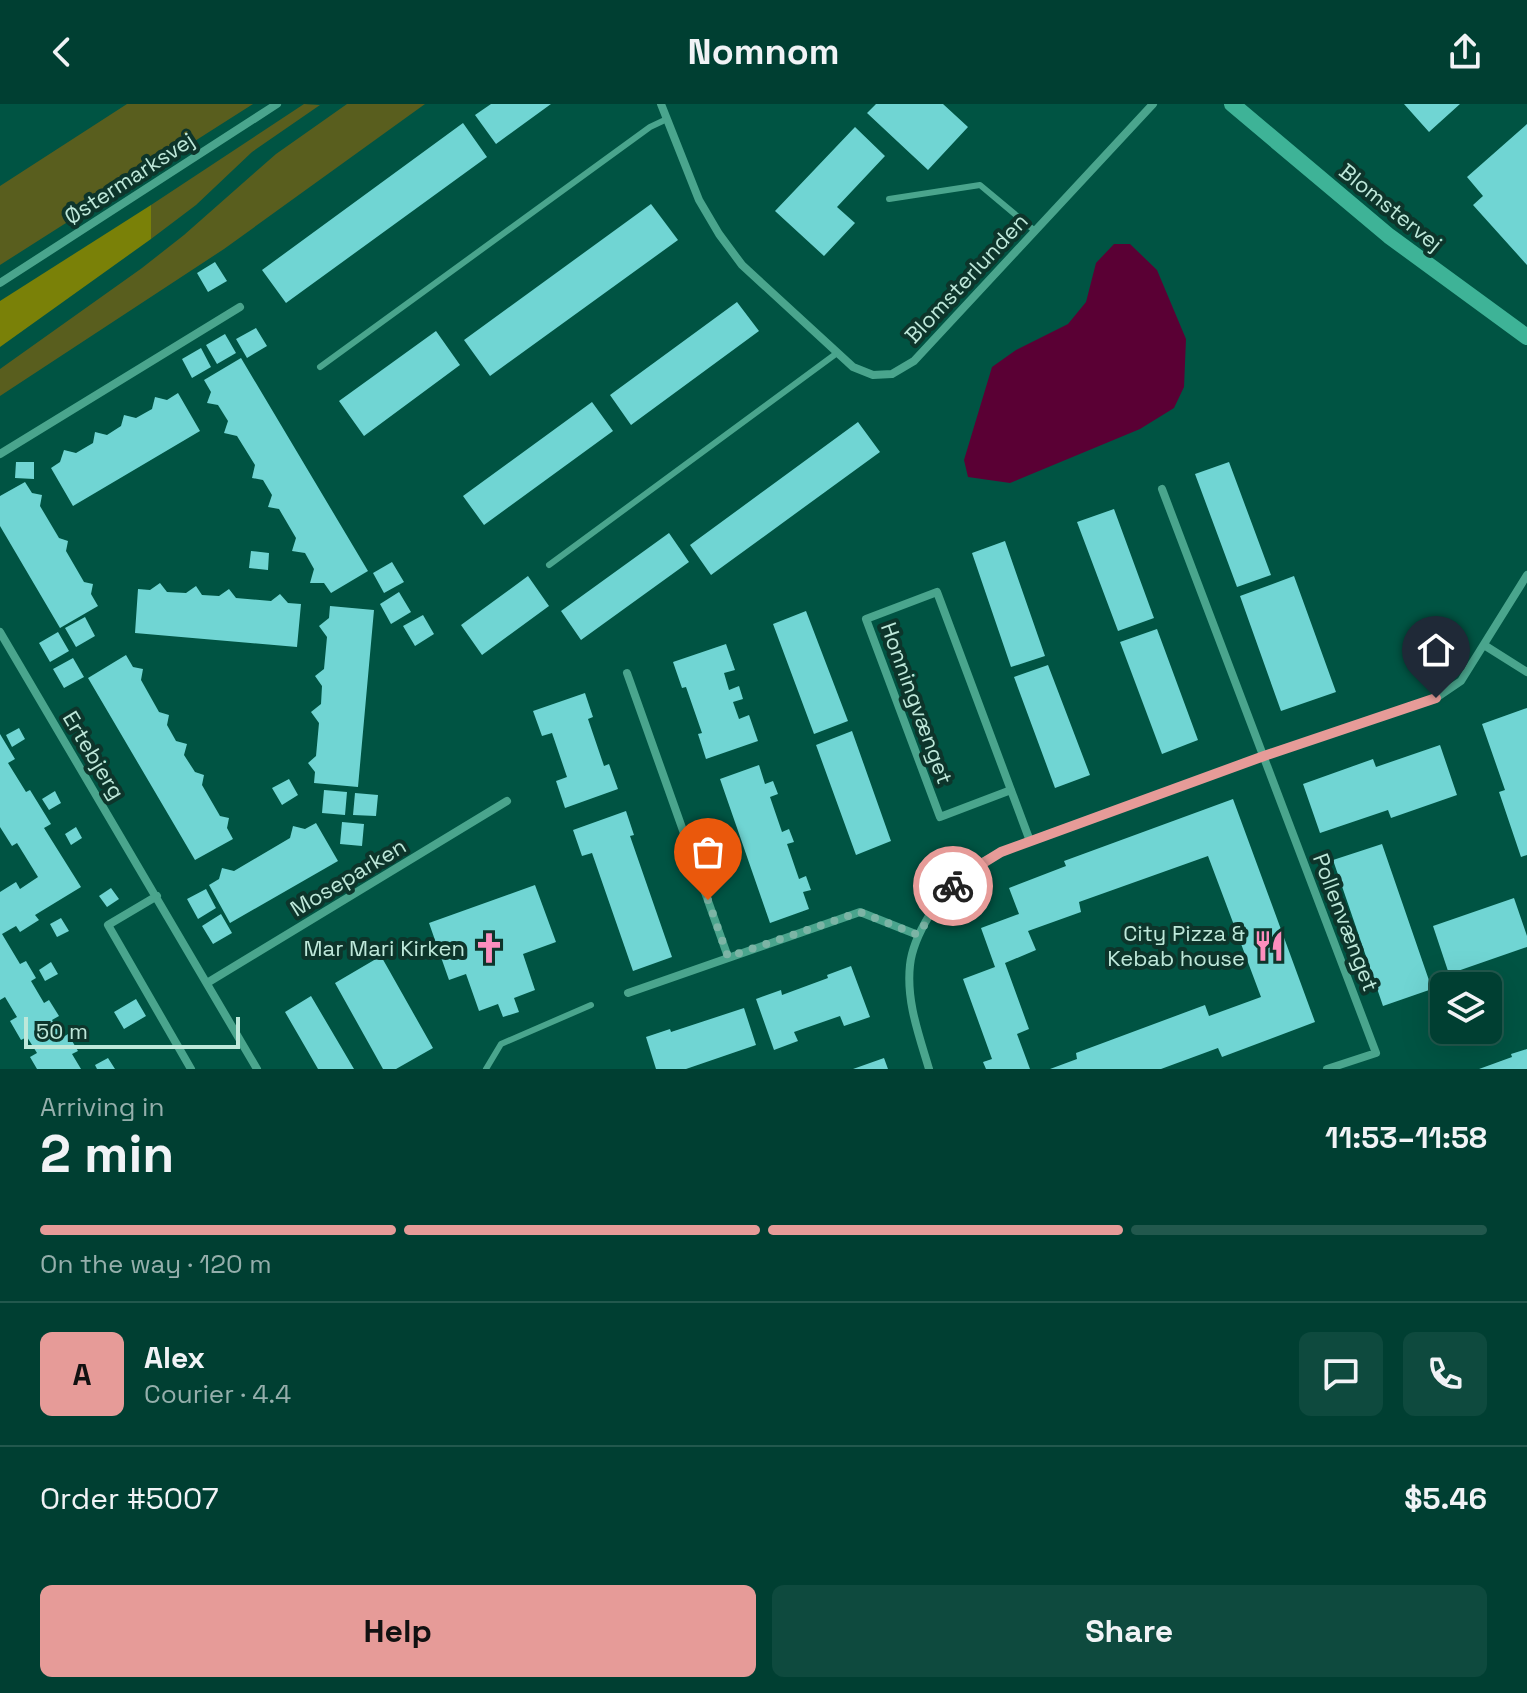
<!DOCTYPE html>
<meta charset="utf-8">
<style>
body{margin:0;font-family:"Space Grotesk",sans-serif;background:#0e4a3e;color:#f1f3f6;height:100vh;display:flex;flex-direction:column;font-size:30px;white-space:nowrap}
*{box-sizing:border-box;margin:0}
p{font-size:26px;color:#95afac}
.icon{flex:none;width:44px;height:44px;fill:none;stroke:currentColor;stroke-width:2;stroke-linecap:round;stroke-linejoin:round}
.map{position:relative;height:965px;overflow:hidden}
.panel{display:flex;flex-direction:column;background:#003f32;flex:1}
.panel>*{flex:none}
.controls{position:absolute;left:1430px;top:868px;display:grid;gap:16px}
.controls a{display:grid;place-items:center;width:72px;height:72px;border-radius:12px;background:#003f32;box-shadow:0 8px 32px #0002,0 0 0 2px #22584d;font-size:40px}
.scale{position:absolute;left:24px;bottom:20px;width:216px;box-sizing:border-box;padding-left:8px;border:4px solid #bee8da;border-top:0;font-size:22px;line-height:28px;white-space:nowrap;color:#bee8da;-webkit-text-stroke:6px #0d352b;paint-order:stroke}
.pin{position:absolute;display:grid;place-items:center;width:68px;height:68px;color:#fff;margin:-82px -34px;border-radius:50% 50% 50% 0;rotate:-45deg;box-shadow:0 0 8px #0007}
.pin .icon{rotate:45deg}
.courier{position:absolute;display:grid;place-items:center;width:80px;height:80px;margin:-40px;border:6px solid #e69b98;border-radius:50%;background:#fff;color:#222;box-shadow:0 2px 10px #0007}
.summary em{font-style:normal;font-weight:600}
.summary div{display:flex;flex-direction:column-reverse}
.summary{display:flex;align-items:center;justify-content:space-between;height:136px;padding:0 40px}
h1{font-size:52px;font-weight:600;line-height:60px}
.bar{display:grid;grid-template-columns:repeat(4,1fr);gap:12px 8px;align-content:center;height:96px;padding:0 40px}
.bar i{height:10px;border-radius:6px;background:#22584d}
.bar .on{background:#e69b98}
.bar p{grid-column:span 4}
.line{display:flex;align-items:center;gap:20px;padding:0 40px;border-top:2px solid #22584d}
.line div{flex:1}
.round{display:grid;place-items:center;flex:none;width:84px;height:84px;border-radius:12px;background:#0e4a3e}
.button{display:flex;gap:16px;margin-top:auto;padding:16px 40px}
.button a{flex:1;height:92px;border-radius:12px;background:#e69b98;color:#111;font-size:32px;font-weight:600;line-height:92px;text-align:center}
.button a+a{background:#0e4a3e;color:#f1f3f6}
header{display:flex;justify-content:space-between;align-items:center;height:104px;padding:0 40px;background:#003f32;font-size:36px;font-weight:600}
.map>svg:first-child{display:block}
.green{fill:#595e1e}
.forest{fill:#7a8108}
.water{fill:#5a0034}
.building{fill:#70d5d3}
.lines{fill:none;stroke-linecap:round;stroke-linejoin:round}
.lane{stroke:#4aa58d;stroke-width:6}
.street{stroke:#4aa58d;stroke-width:8}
.secondary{stroke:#3eb397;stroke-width:16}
.done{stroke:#7cb4a5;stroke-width:8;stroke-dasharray:0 14.4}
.route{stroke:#e69b98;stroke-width:10}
.labels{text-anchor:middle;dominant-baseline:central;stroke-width:8;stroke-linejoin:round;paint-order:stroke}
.street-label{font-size:22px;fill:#bee8da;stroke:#0d352b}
.poi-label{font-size:22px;fill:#bee8da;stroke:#0d352b;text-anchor:end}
</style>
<header><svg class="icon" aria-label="back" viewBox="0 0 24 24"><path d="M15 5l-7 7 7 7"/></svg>Nomnom<svg class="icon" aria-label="share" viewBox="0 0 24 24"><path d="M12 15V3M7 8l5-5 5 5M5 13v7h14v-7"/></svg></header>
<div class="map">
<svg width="1527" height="965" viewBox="0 0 1527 965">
<rect width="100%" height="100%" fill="#005443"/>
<path class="green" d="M127 0H253L0 161V82Z
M304 0 320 1 252 48 196 101 151 135V101Z
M347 0H425L224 145 0 292V265L142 164 184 131 276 50Z"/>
<path class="forest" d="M151 101V135L0 243V197Z"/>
<path class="water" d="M1114 140H1130L1157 166 1186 235 1184 283 1174 304 1140 325 1010 379 968 373 964 356 992 263 1016 246 1068 220 1086 198 1096 159Z"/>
<path class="building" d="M491 0H551L496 40 475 11Z
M876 0H943L968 23 928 66 867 9Z
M1404 0H1460L1429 28Z
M463 19 487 53 286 199 262 166Z
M1527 20V161L1473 101 1483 92 1467 73Z
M855 23 885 52 837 103 855 119 824 152 775 107Z
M651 100 678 136 490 272 464 236Z
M215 158 227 177 208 188 197 169Z
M737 198 759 227 631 321 610 291Z
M256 224 267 242 247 254 236 235Z
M436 227 460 261 364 332 339 297Z
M225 230 236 249 217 260 206 241Z
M201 244 211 263 192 274 182 255Z
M241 254 368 467 331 489 324 479H310L314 465 305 449 292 447 296 434 279 405 268 403 272 391 263 376 252 374 255 361 237 332 224 329 228 317 218 301 207 299 211 288 204 276Z
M178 289 200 327 73 402 51 364 60 358 64 346 76 349 93 339 95 328 107 331 121 322 124 311 136 314 152 305 155 293 167 296Z
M592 298 613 327 484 421 463 392Z
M858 318 880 348 711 471 690 441Z
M16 358H34V375L15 374Z
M1229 358 1271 471 1237 483 1195 370Z
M25 378 32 389 42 391 40 402 59 434 68 437 66 447 84 478 93 480 91 490 98 502 60 524 0 422V392Z
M1114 405 1154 514 1118 527 1077 418Z
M669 429 689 458 581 536 561 507Z
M1005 437 1045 552 1011 563 972 449Z
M251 447 269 449 268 466 249 464Z
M392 458 404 478 384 489 373 469Z
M528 472 549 502 482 551 461 521Z
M1294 472 1336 588 1281 607 1240 492Z
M160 479 167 488 186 489 196 482 202 491 219 492 229 485 236 494 271 497 280 490 288 499 301 500 297 543 135 529 138 485 150 486Z
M399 488 411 508 391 520 380 500Z
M330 502 374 506 358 683 314 679 315 668 308 659 316 652 319 619 311 608 321 600 322 582 315 572 324 565 327 533 319 522 329 514Z
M806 507 848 617 814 630 773 520Z
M423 511 434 530 415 542 403 522Z
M85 513 95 532 76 543 65 524Z
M1157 525 1198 636 1162 650 1120 538Z
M58 528 69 547 50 558 39 539Z
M726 540 735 566 724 569 729 586 739 582 743 595 733 598 739 615 749 611 758 637 706 655 698 630 702 629 686 583 682 584 673 558Z
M1416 549 1427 556 1422 564 1411 556Z
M126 551 133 563 143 565 141 576 159 608 169 611 167 621 176 637 187 640 184 651 195 668 204 671 202 681 220 712 229 714 227 724 233 735 195 756 88 574Z
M73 554 84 573 64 584 53 565Z
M1048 561 1090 671 1055 684 1014 573Z
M585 589 593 613 588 615 604 662 609 660 618 685 565 704 556 677 567 673 552 629 542 632 533 607Z
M1527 604V751L1521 753 1499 688 1505 686 1482 620Z
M19 624 25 635 12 643 6 631Z
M852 627 891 737 856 751 816 641Z
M0 630 15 655 8 659 26 688 30 686 51 720 44 724 81 783 35 811 39 816 20 828 16 822 2 830 20 860 26 857 36 874 31 877 44 899 49 896 59 912 52 916 62 934 68 930 78 947 72 950 81 965H37L30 953 37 949 27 933 21 936 10 917 17 913 5 893 0 896V788L16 778 20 785 38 773 17 739 12 742 0 723Z
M1440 641 1457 691 1391 714 1388 706 1320 729 1303 680 1373 655 1376 663Z
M759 661 765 680 773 677 778 690 770 693 782 728 789 725 794 738 787 740 799 775 806 772 811 786 803 788 809 805 770 819 720 675Z
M289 675 298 691 282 701 272 684Z
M324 686 347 688 345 711 322 709Z
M55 687 61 699 49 706 42 695Z
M355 689 378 691 376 712 353 711Z
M1233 695 1315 918 1222 953 1218 944 1161 965H1050L1077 955 1076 949 1205 901 1209 912 1261 893 1208 752 1079 798 1081 808 1028 827 1036 846 1005 859 1029 925 1017 930 1030 965H986L983 958 992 955 963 875 995 863 981 824 1019 810 1009 784 1066 762 1064 757Z
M626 707 634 731 630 732 672 853 633 867 592 749 582 752 573 726Z
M342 718 364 720 362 742 340 740Z
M316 719 338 757 230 819 209 781 219 775 222 764 234 767 290 734 293 722 305 725Z
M76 723 82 734 71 741 65 730Z
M1382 740 1432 885 1383 902 1333 756Z
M535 781 556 838 523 850 535 886 514 894 519 908 503 913 498 900 479 907 466 870 449 876 429 819Z
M111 784 119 795 107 803 99 792Z
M206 785 216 804 198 815 187 795Z
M1514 794 1527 832V843L1449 870 1433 822Z
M221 810 232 829 213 840 202 822Z
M61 814 69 827 57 833 50 820Z
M381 852 433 944 396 965H383L335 879Z
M51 858 58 870 45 877 39 866Z
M851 862 870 913 844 922 840 912 794 928 798 937 774 946 756 895 781 886 782 891 828 874 827 871Z
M311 892 354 965H318L285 908Z
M136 895 146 912 124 925 114 908Z
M744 904 756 941 686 965H656L646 933 670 925 671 928Z
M1527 945V965H1479L1512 953 1511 950Z
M108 954 115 965H97L95 961Z
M884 954 888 965H853Z"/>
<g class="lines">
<path class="lane" d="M889 95 980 81 1035 127
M320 263 650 23 667 15
M549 461 837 249
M486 965 501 940 591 901"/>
<path class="street" d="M661 0 699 96 719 130 742 161 853 263 873 271 892 270 914 257 1153 0
M0 179 277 0
M0 350 240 203
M1162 385 1376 949 1327 965
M0 528 257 965
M1484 541 1527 568
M627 569 728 853
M1011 686 940 713 866 515 937 488 1030 737
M157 792 108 821 191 965
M207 879 507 697
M628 889 860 808 918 831
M929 965C919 931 906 897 910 861 913 832 940 789 963 771 983 755 1007 746 1030 737L1264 652 1436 594 1461 577 1527 471"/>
<path class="secondary" d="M1232 0 1389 132 1527 233"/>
</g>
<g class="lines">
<path class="done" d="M708 796 728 853 860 808 918 831 938 799 953 782"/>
<path class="route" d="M953 782 962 772 1001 748 1264 652 1436 594"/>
</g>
<defs>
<symbol id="restaurant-bare" viewBox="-9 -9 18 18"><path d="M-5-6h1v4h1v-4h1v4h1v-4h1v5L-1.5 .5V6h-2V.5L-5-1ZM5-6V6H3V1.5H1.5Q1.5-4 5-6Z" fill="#fd8ebe" stroke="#0d352b" stroke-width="2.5" paint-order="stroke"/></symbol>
<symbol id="church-bare" viewBox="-9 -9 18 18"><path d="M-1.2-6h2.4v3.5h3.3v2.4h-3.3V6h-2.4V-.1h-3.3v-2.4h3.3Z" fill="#fd8ebe" stroke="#0d352b" stroke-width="2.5" paint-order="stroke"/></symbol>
</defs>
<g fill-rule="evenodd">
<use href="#restaurant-bare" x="1247" y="820" width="44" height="44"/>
<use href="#church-bare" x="467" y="822" width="44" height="44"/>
</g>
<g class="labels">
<g class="street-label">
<text transform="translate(129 74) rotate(-33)">Østermarksvej</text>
<text transform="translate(1391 103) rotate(39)">Blomstervej</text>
<text transform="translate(966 174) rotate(-47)">Blomsterlunden</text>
<text transform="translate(917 599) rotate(70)">Honningvænget</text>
<text transform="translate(94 651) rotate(59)">Ertebjerg</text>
<text transform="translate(348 773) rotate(-31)">Moseparken</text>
<text transform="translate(1346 818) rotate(69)">Pollenvænget</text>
</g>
<g class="poi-label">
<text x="1245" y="829">City Pizza &amp;<tspan x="1245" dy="25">Kebab house</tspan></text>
<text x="465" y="844">Mar Mari Kirken</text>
</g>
</g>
</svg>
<div class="controls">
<a><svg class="icon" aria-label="layers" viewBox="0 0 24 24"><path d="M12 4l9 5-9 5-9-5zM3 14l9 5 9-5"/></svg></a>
</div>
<div class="scale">50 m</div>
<div class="pin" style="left:708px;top:796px;background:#ea580c"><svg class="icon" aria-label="bag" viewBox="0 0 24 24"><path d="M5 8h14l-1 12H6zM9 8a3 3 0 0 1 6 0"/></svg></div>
<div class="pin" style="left:1436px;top:594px;background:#1f2937"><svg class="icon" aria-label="home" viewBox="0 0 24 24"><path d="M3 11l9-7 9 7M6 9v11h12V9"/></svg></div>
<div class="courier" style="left:953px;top:782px"><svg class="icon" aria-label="bike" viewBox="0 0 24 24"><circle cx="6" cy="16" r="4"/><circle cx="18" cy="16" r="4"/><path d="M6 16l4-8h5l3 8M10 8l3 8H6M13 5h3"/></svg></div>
</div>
<section class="panel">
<div class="summary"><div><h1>2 min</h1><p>Arriving in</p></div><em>11:53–11:58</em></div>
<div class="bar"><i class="on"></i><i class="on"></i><i class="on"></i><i></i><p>On the way · 120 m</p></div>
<div class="line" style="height:144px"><b class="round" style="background:#e69b98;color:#111">A</b><div><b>Alex</b><p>Courier · 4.4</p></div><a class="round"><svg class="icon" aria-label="chat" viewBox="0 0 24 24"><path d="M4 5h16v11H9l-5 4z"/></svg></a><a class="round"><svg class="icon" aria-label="phone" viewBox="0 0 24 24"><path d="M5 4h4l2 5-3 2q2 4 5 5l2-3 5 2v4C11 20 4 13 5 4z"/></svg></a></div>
<div class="line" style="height:104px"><div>Order #5007</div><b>$5.46</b></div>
<div class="button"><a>Help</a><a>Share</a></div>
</section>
